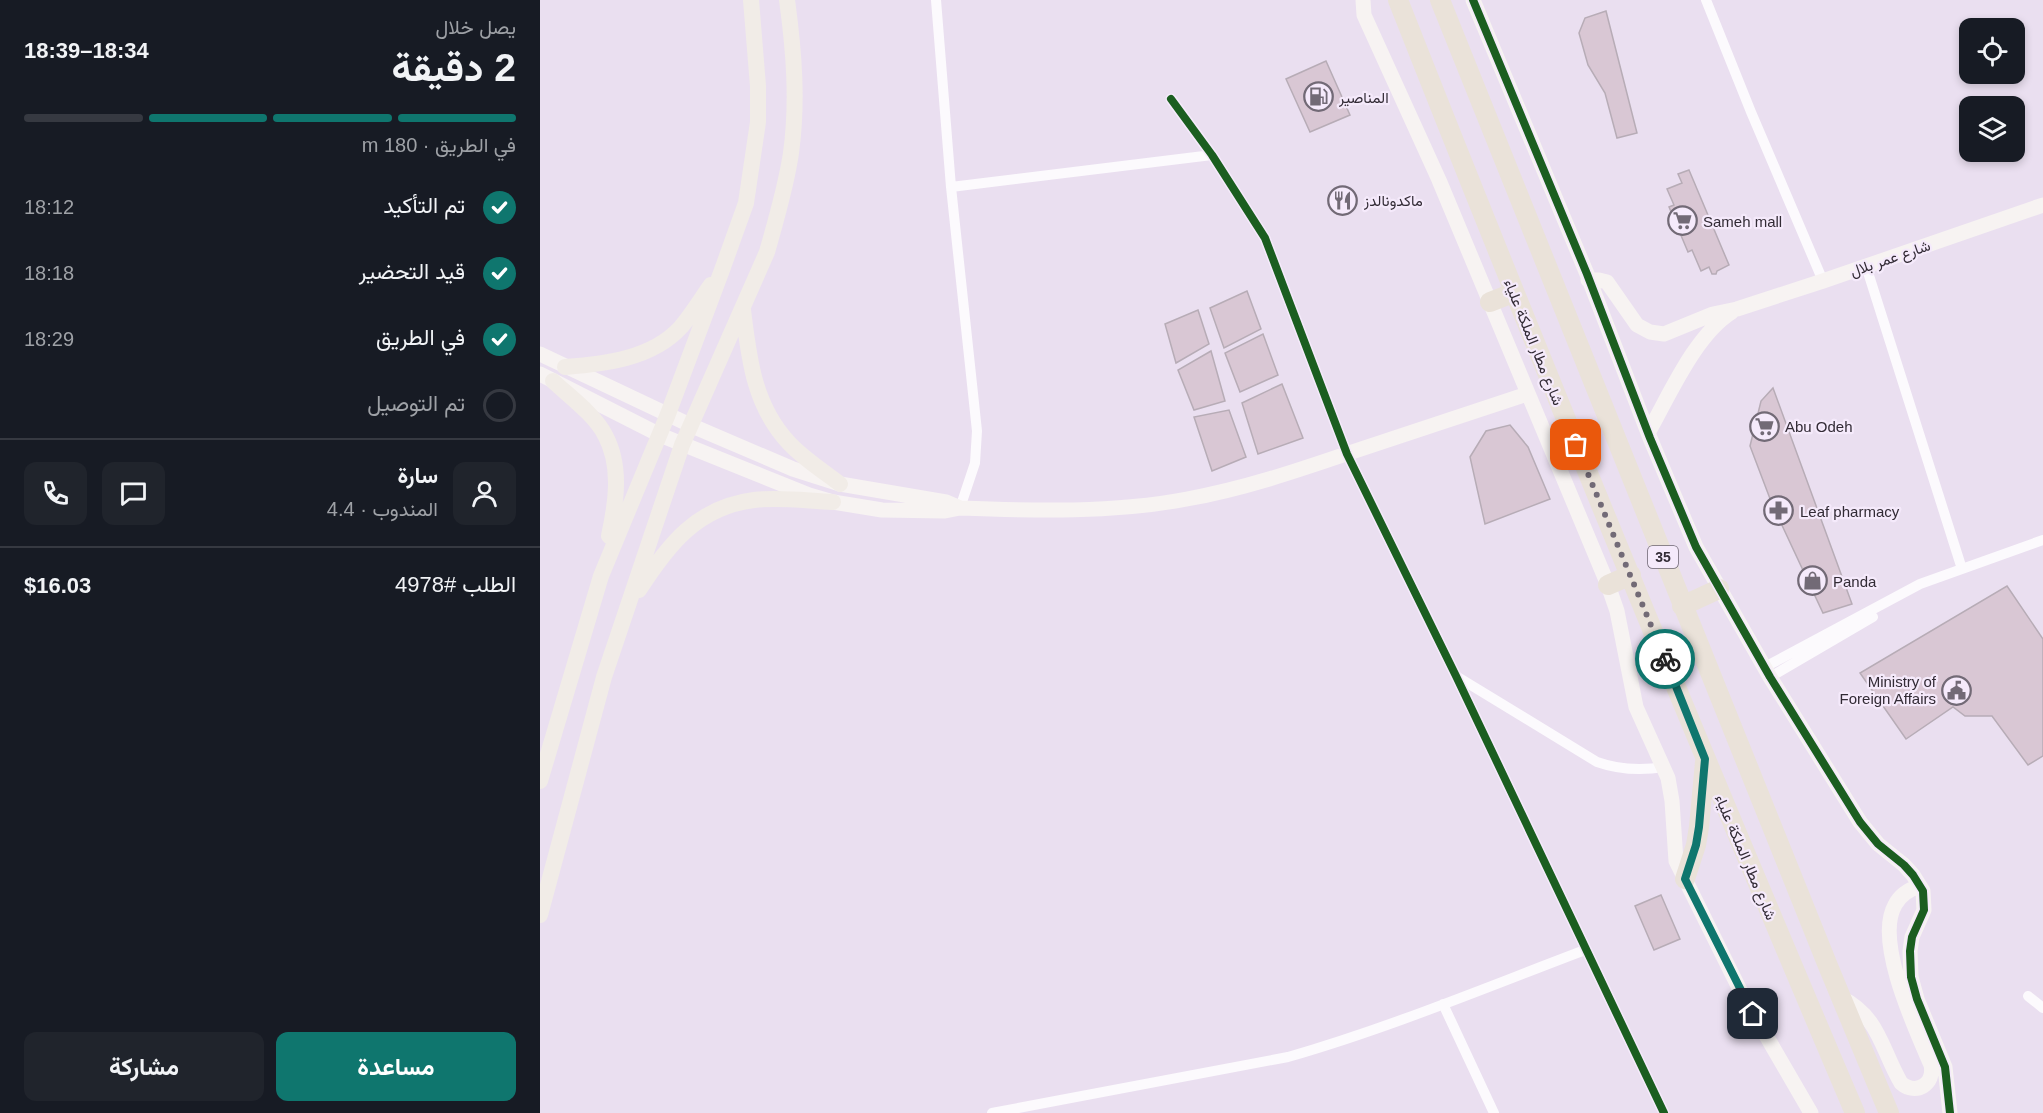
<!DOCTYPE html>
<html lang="ar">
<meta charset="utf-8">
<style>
body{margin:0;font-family:Arial,Vazirmatn,sans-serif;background:#20242c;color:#f1f3f6;direction:rtl;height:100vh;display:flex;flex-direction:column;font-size:22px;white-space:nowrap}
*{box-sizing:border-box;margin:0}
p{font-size:20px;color:#9ea1a6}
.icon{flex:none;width:33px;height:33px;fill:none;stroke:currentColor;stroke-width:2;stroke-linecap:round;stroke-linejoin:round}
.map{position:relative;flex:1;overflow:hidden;direction:ltr}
.sheet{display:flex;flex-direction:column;background:#171b24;width:540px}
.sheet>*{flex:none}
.controls{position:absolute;left:1419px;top:18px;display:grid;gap:12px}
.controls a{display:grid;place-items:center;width:66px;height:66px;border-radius:12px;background:#171b24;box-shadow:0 3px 9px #0003;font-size:30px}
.pin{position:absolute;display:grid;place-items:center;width:51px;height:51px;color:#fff;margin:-26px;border-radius:12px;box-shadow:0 3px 9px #0006}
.courier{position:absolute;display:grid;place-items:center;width:60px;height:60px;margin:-30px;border:4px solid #0f766e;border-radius:50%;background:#fff;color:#222;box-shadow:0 2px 8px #0007}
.overview em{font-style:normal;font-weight:700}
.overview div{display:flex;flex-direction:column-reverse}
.overview{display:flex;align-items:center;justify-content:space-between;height:102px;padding:0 24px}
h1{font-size:39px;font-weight:700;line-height:45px}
.bar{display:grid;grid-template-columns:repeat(4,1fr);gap:9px 6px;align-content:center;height:72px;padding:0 24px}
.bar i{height:8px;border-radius:4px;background:#363941}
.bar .on{background:#0f766e}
.bar p{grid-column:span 4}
.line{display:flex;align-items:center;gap:15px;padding:0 24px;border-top:2px solid #363941}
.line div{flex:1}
.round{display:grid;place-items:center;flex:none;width:63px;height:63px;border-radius:12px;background:#20242c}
ol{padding:0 24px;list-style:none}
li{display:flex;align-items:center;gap:18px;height:66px}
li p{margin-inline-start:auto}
li .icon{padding:6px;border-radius:50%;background:#0f766e;color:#fff;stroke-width:4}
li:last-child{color:#9ea1a6}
li i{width:33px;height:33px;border:3px solid #363941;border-radius:50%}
.primary-button{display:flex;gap:12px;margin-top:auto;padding:12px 24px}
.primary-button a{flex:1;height:69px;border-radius:12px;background:#0f766e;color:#fff;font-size:24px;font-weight:700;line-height:69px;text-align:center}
.primary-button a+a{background:#20242c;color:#f1f3f6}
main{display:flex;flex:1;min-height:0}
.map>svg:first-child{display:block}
.building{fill:#d9c7d4;stroke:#b7acb6;stroke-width:1.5}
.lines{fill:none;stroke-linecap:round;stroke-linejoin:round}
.street{stroke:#fcfafd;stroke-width:10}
.secondary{stroke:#f7f3f2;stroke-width:15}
.primary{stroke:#f1ece7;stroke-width:16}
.highway{stroke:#eae2d9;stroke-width:20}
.cycleway-casing{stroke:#f5eafb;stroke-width:11}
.cycleway{stroke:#1b5e20;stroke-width:8}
.done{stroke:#726a76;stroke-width:6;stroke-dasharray:0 10.8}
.route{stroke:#0f766e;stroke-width:8}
.labels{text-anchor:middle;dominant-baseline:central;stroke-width:4.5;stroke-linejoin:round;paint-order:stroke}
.shield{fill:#f5eafb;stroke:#6c6470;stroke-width:1.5}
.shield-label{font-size:14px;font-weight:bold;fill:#322b35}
.poi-label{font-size:15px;fill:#322b35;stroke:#f5eafb;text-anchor:start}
.street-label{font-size:15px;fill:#322b35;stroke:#f5eafb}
</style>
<main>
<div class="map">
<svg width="1503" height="1113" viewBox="0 0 1503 1113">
<rect width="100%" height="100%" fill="#eadff0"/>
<path class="building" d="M1066 11 1097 133 1077 138 1065 93 1048 65 1039 33 1045 18Z
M786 61 810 115 770 132 746 79Z
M1149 170 1189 265 1177 271 1176 274H1172L1169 267 1161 271 1152 250 1148 252 1129 207 1134 205 1127 189 1142 183 1138 174Z
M707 291 721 329 684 348 670 308Z
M658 310 669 344 636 363 625 324Z
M723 334 738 375 700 392 685 353Z
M671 351 685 401 654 410 638 370Z
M742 384 763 438 718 454 702 403Z
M1233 388 1312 604 1283 613 1232 504 1210 446 1221 401Z
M689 410 706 457 672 471 654 417Z
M970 425 988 447 1010 499 945 524 930 457 946 431Z
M1467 586 1503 639V756L1488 765 1452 716H1425L1413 707 1366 739 1320 673Z
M1121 895 1140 939 1114 950 1095 906Z"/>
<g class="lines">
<path class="street" d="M396 0 411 187 437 431 435 463 420 508
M1166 0 1211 112 1283 281
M631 99 672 155 725 238 807 454 916 676 1124 1113
M411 187 672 155
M1326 266 1422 569
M1225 667 1380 584 1503 540
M916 676 1057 762C1080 770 1100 771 1124 767
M1230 677 1333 617
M1488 996 1503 1008
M903 1004 954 1113
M452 1113 748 1057C849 1028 947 987 1045 950"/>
<path class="secondary" d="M823 0 824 15 899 180 1068 585 1077 611 1096 707 1128 778 1132 801 1136 861 1202 994 1271 1113
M933 0 1047 274 1110 438 1156 547 1230 677 1320 822 1338 844 1364 865 1373 875 1383 891 1384 910 1372 937 1370 951 1371 977 1377 999 1405 1067 1410 1113
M1048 280H1059L1067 282 1097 325 1110 332 1124 334 1173 314 1197 309 1283 281 1503 205
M0 354 150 425 253 469 300 484 406 502 420 508
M0 374 120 435 269 495 293 502 342 510 405 511 420 508C496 511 572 513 647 499 703 489 756 471 809 453 868 433 928 414 987 394
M1108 433C1129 396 1155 335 1192 312
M1300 997C1340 1017 1341 1049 1361 1083 1376 1096 1395 1084 1391 1065 1376 1030 1334 941 1355 905 1360 895 1370 889 1380 886"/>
<path class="primary" d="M203 310C209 359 214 406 249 443 264 459 283 471 300 484
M25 367C64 364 112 359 141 327 152 314 161 299 171 285
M13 381C29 396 55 415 65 435 82 466 76 503 69 536
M99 590C128 545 157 507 214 500 240 497 267 501 293 502
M0 781 61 576 128 414 182 270 206 203 218 122V86L211 0
M0 915 64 677 142 445 227 252C236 220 246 187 251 153 258 102 254 51 247 0"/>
<path class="highway" d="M858 0C1005 373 1158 744 1315 1113
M900 0 1288 966 1349 1113
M950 302 973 293
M1068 585 1091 575
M1142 606 1179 589
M1145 879 1156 845 1159 827 1165 762"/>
<defs>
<path id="cycleway" d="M933 0 1047 274 1110 438 1156 547 1230 677 1320 822 1338 844 1364 865 1373 875 1383 891 1384 910 1372 937 1370 951 1371 977 1377 999 1405 1067 1410 1113
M631 99 672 155 725 238 807 454 916 676 1124 1113"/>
</defs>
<use href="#cycleway" class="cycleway-casing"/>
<use href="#cycleway" class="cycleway"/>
</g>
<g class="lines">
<path class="done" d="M1036 445 1125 659"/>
<path class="route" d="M1125 659 1165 759 1159 827 1156 845 1145 879 1213 1014"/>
</g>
<defs>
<symbol id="fuel-ring" viewBox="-11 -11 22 22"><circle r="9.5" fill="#f5eafb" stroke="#726a76" stroke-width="1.5"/><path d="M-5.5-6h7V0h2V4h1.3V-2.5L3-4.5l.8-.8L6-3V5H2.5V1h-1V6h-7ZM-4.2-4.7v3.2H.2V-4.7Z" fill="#726a76"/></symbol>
<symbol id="restaurant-ring" viewBox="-11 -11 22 22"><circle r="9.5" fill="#f5eafb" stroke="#726a76" stroke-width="1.5"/><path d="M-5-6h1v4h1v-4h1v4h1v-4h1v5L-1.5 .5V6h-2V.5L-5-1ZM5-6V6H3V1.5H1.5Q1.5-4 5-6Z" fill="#726a76"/></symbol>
<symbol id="supermarket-ring" viewBox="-11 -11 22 22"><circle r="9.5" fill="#f5eafb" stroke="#726a76" stroke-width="1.5"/><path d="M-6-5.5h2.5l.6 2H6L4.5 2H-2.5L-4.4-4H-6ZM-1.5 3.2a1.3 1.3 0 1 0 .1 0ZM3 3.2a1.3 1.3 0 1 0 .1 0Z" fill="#726a76"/></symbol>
<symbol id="pharmacy-ring" viewBox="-11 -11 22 22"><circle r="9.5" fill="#f5eafb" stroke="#726a76" stroke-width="1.5"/><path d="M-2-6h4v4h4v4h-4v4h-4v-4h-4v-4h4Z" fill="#726a76"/></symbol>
<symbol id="shop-ring" viewBox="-11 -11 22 22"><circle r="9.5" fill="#f5eafb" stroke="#726a76" stroke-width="1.5"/><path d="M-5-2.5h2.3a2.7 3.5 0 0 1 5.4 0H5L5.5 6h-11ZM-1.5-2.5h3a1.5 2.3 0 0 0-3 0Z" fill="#726a76"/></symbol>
<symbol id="civic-ring" viewBox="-11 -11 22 22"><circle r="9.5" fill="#f5eafb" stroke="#726a76" stroke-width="1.5"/><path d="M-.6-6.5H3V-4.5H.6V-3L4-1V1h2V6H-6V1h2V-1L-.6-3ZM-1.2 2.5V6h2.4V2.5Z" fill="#726a76"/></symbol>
</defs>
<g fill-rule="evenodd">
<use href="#fuel-ring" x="762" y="80" width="33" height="33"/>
<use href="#restaurant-ring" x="786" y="184" width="33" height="33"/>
<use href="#supermarket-ring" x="1126" y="204" width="33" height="33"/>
<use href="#supermarket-ring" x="1208" y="410" width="33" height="33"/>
<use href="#pharmacy-ring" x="1222" y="494" width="33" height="33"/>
<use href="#shop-ring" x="1256" y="564" width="33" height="33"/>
<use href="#civic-ring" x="1400" y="674" width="33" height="33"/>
</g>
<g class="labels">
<rect class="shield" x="1108" y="546" width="30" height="22" rx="4.5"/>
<g class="shield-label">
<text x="1123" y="557">35</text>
</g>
<g class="poi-label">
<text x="799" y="97">المناصير</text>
<text x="824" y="200">ماكدونالدز</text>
<text x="1163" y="221">Sameh mall</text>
<text x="1245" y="426">Abu Odeh</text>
<text x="1260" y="511">Leaf pharmacy</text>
<text x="1293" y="581">Panda</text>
<text x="1396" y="681" text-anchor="end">Ministry of<tspan x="1396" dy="17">Foreign Affairs</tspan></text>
</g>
<g class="street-label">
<text transform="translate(1350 258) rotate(-19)">شارع عمر بلال</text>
<text transform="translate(994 342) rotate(68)">شارع مطار الملكة علياء</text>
<text transform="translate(1206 857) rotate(67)">شارع مطار الملكة علياء</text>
</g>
</g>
</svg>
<div class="controls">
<a><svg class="icon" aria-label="locate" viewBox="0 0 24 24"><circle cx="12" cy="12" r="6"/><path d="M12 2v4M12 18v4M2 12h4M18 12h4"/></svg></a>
<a><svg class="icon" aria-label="layers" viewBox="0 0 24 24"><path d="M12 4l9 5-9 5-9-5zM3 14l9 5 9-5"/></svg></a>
</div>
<div class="pin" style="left:1036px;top:445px;background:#ea580c"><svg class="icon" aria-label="bag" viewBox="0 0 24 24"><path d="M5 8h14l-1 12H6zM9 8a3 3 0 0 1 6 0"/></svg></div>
<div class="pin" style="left:1213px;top:1014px;background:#1f2937"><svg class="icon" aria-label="home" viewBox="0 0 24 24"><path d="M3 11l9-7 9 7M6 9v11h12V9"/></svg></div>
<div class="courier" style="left:1125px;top:659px"><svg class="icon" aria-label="bike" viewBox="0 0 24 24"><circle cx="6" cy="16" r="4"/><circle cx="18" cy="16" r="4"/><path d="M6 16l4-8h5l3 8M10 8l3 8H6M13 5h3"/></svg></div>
</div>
<section class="sheet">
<div class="overview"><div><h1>2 دقيقة</h1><p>يصل خلال</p></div><em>18:34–18:39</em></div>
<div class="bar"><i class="on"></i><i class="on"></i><i class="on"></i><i></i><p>في الطريق · 180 m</p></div>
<ol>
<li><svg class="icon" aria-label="check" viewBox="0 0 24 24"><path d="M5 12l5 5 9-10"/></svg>تم التأكيد<p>18:12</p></li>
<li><svg class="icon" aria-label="check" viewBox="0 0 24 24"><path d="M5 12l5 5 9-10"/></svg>قيد التحضير<p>18:18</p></li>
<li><svg class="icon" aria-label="check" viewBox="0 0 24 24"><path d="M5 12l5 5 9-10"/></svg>في الطريق<p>18:29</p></li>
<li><i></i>تم التوصيل</li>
</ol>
<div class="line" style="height:108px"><a class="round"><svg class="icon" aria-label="person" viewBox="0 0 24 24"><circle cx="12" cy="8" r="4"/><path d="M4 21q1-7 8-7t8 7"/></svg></a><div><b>سارة</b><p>المندوب · 4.4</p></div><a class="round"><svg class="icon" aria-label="chat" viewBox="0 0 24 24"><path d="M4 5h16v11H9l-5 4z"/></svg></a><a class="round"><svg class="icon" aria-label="phone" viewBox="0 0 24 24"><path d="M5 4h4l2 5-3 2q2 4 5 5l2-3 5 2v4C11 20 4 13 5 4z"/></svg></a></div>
<div class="line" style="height:78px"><div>الطلب #4978</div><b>$16.03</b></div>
<div class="primary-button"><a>مساعدة</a><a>مشاركة</a></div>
</section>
</main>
